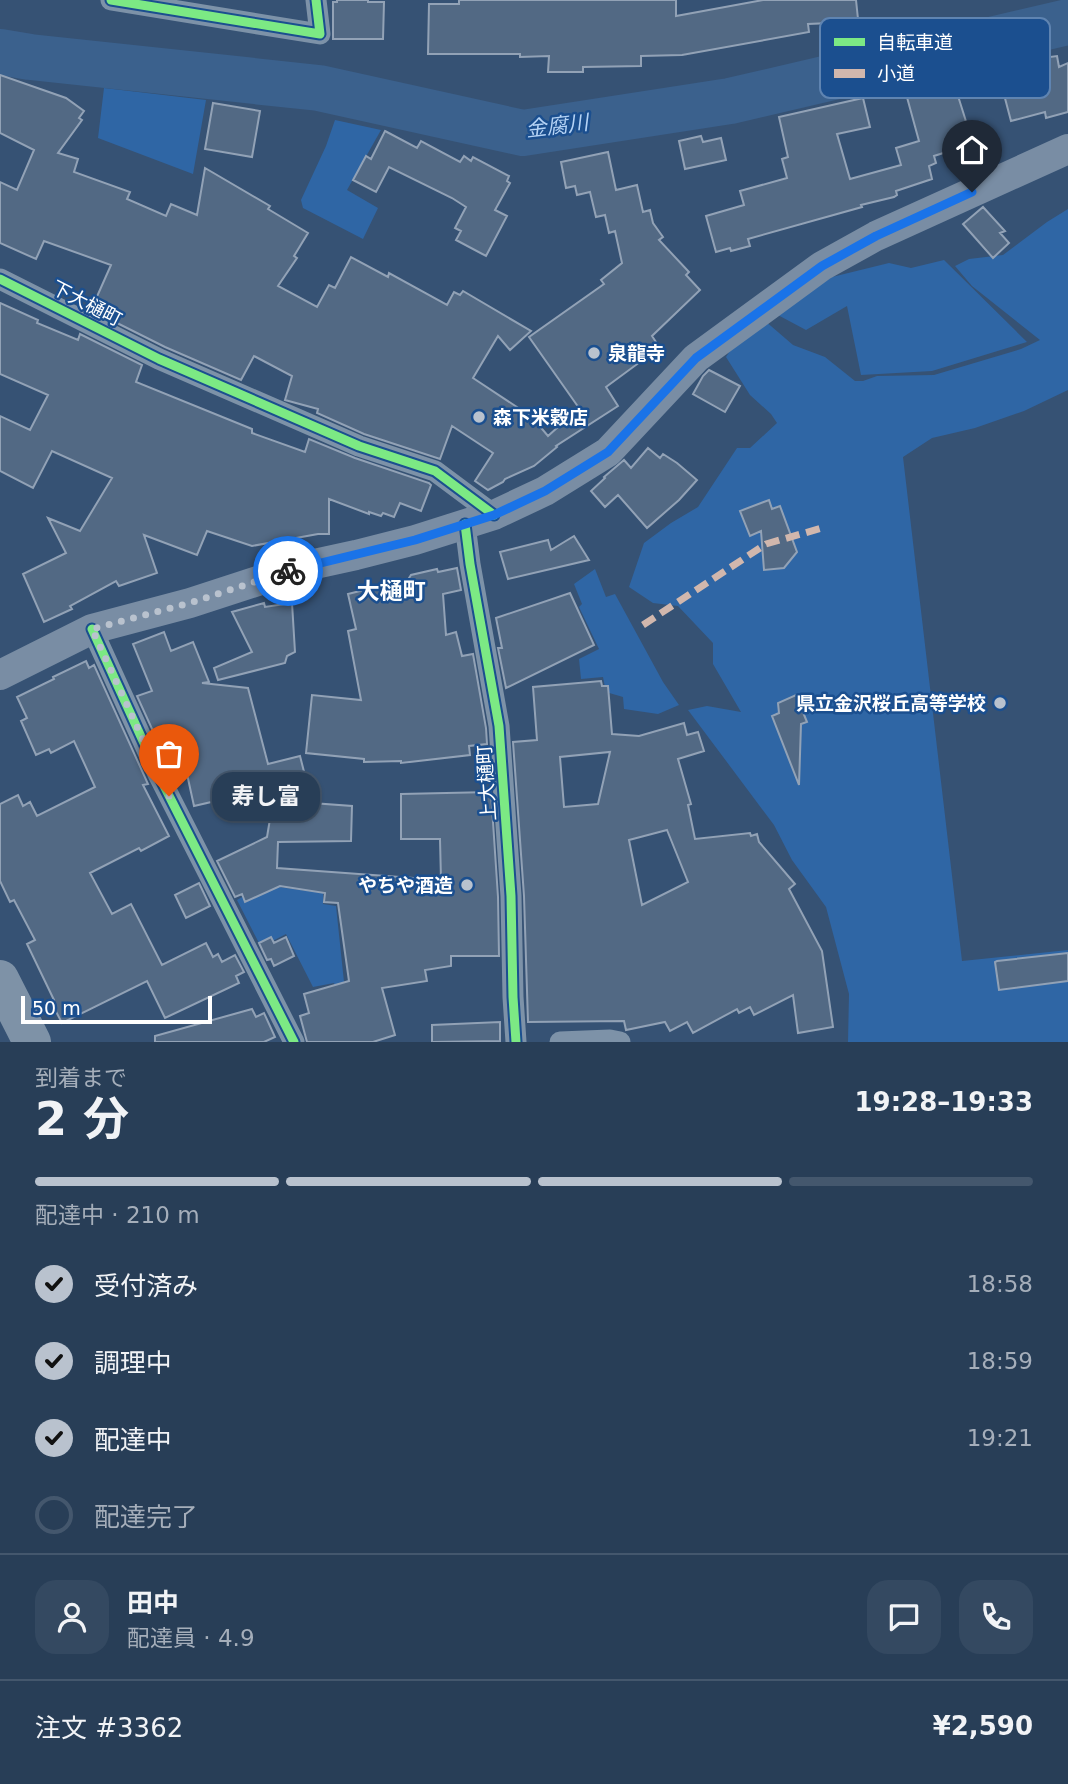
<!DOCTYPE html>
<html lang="ja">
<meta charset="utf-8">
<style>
body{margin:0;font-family:"DejaVu Sans","Noto Sans JP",sans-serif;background:#344961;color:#f1f3f6;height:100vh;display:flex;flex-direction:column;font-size:26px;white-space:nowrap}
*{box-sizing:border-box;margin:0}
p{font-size:23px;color:#a5aeba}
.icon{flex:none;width:38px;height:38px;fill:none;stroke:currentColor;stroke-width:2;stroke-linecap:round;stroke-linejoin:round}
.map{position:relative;height:1042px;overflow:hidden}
.drawer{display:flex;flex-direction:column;background:#283e57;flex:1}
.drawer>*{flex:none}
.scale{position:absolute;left:21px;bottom:18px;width:191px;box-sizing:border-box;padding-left:7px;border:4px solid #fff;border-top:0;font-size:19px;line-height:24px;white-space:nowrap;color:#fff;-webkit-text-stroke:5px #1b4f8f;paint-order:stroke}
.pin{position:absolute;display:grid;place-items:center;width:60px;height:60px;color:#fff;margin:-72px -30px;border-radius:50% 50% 50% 0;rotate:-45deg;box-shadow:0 0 7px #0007}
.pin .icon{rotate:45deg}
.courier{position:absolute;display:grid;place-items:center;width:70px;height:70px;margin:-35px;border:5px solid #1a73e8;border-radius:50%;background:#fff;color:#222;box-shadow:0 2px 9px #0007}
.bubble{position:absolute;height:49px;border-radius:21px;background:#283e57;box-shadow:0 2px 5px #0004,0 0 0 2px #44576d;font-size:23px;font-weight:700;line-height:49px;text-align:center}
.headline em{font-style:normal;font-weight:700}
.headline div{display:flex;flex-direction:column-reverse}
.headline{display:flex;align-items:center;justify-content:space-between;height:119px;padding:0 35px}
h1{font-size:46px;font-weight:700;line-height:52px}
.bar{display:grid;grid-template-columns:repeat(4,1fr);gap:10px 7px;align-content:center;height:84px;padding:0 35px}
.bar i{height:9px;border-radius:5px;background:#44576d}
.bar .selected{background:#b9c2ce}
.bar p{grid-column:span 4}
.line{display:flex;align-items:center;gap:18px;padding:0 35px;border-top:2px solid #44576d}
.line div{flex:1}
.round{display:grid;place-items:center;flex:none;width:74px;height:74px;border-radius:21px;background:#344961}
ol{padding:0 35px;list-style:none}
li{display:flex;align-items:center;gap:21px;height:77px}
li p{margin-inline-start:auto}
li .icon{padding:7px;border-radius:50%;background:#b9c2ce;color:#111;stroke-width:4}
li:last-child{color:#a5aeba}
li i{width:38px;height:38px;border:4px solid #44576d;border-radius:50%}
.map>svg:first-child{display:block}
.green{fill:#2f66a5}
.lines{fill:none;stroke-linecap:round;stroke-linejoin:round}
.river{stroke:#3b618d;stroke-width:46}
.building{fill:#526984;stroke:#92a2b6;stroke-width:2;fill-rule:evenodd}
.street{stroke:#7d92a8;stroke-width:21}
.secondary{stroke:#798da4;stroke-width:30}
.highway{stroke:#7e92a7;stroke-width:38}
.quiet{stroke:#d1b7ad;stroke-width:7;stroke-dasharray:14 7;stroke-linecap:butt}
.cycleway-casing{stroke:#1b4f8f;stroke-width:13}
.cycleway{stroke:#7ce984;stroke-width:9}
.done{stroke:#b9c2ce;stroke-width:7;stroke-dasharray:0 12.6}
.route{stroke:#1a73e8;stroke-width:9}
.poi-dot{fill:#b9c2ce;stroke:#1b4f8f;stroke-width:2.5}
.labels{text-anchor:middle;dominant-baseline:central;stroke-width:5;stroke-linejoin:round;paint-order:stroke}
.street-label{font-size:19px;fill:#fff;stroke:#1b4f8f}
.poi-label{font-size:19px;font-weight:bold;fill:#fff;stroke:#1b4f8f;text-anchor:start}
.water-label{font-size:21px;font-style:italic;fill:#b5d3f5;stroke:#1b4f8f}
.quarter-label{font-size:23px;font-weight:bold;fill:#fff;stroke:#1b4f8f}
.key{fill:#1b4f8f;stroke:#5f84b1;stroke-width:2}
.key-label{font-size:19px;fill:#fff}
</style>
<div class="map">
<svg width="1068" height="1042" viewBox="0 0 1068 1042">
<rect width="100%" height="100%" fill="#365274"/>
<path class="green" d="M104 88 206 100 193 174 98 138Z
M335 120 381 130 347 190 378 208 363 239 303 208 301 200 326 146Z
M1068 209V390L1024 411 975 428 932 438 903 457 962 961 1068 950V1042H848L849 994 826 907 792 860 774 825 688 710 707 706 741 712 713 664V643L678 606 653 603 629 587 644 543 671 523 698 507 737 448H750L777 423 771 414 750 395 726 357 739 337 764 320 793 345 825 357 855 381H863L877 376 934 375 1021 349 1040 340 972 286 955 266 969 259 1003 255 1047 222Z
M944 260 1027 342 932 371 861 375 847 306 806 330 776 314 832 277 889 263 911 268Z
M595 569 606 597 615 594 663 682 679 705 658 714 624 709 623 697 606 692 603 677 581 679 579 659 599 649 579 607 582 604 574 584Z
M263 885 323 893V904L336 906 344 982 350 999 339 1002 334 983 313 987 286 934 261 947 237 900Z"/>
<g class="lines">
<path class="river" d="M0 52 30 57 319 88 523 133 730 101 1068 22"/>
</g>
<path class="building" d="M337 0H368V2H384L383 39H333V2H337Z
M459 0H676V16L763 0H856L858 19H853L854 22 808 24 809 32 682 55 641 56V66L583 67V72H548L549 56 520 57V54H428L429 4H459Z
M1057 56 1059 67 1068 63V112L1046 118 1045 112 1011 121 997 68 1027 60Z
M0 75 66 98 84 111 79 118 82 120 58 153 78 159 74 172 130 192 127 199 166 216 171 204 197 215 205 168 270 206 268 209 308 233 294 256 297 258 278 286 317 307 329 285 335 288 351 257 388 277 389 273 447 305 454 292 460 295 463 291 531 331 510 350 498 336 473 378 532 417 548 436 579 408 529 337 604 284 601 280 622 263 615 231 609 233 605 215 596 217 590 192 577 195 575 186 566 188 561 162 608 152 616 190 637 185 643 212 650 210 653 223 663 237 659 240 689 272 686 275 700 290 652 336 658 345 638 360 640 362 606 387 618 406 556 446 557 447 534 466 505 479 503 482 488 490 475 481 493 453 452 426 440 459 364 434 317 413 318 409 285 400 292 376 254 356 241 380 165 347 91 310 111 265 44 241 36 259 0 243V182L17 190 34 150 0 133Z
M955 75 961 95 958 96 970 134 959 137 962 147 934 156 936 163 929 166 932 179 896 191 897 195 894 197 861 205 862 207 748 239 750 246 731 251 730 248 716 252 706 216 744 205 740 191 787 178 782 159 788 157 779 117 863 98 870 127 837 134 850 179 901 165 896 148 919 141 905 90Z
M213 103 260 111 252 157 205 149Z
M385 131 417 148 421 141 460 162 464 156 471 161 473 157 509 176 507 181 510 183 495 210 507 216 486 256 456 240 461 231 455 228 466 207 452 198 389 167 376 192 353 180 366 156 371 159Z
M701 136 703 142 721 138 726 160 685 169 679 141Z
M983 207 1005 231 1000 233 1009 243 993 258 963 224Z
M0 303 38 320 37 323 78 340 80 334 142 365 136 382 252 429V433L305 452 309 439 355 458 429 483 431 485 421 511 400 503 394 517 383 513 381 516 369 512V514L329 499V534H318L252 546 207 531 197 555 144 535 157 573 119 586 116 581 70 606 72 609 44 622 23 574 66 553 48 518 80 531 112 478 52 451 33 488 0 471V416L30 430 48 395 0 374Z
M709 370 740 386 725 412 693 394 703 376Z
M648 448 660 458 663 454 677 463 697 480 679 500 647 528 618 495 605 507 591 491 605 478 604 477 624 460 631 468Z
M769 500 772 509 780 506 797 552 784 568 764 570 761 531 750 536 740 511Z
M574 536 589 560 508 579 500 552 548 540 551 550Z
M457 568 461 590 443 594 446 635 456 632 462 656 473 654 486 728 487 744 469 746 470 755 401 763V761L364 762V759L306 753 312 695 361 700 348 631 356 629 348 594 392 583 389 592 397 597 411 575 437 569 438 572Z
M570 593 594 645 506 688 498 648H502L496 618Z
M264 603 265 607 292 603 295 652 287 656 285 663 218 680 214 668 252 652 232 612Z
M164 632 171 651 193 642 209 682 202 683 248 688 268 764 300 756 312 803 352 806 351 841 278 842 277 868 441 880 440 839H401V794L491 792 498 897 499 956H451V966L425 970 427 981 382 988 395 1035 373 1042H307L300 1016 309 1013 304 994 349 981 338 903 324 902 325 893 280 886 245 902 242 894 235 897 217 861 267 837 270 819 263 790 194 806 187 774 174 777 137 696 152 691 133 644Z
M86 661 89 668 94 665 148 784 143 785 169 836 141 851 139 848 90 873 112 914 131 904 162 965 206 943 213 957 218 954 222 962 235 955 244 972 236 976 239 983 165 1018 147 981 62 1023 51 1002 54 1000 27 944 35 940 14 900 10 902 0 881V804L18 795 23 806 30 802 37 816 95 787 74 741 51 753 49 749 36 755 21 721 27 718 17 697 54 679 53 677Z
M601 681 602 686H608L612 734 639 736 684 723 687 735 698 732 704 751 678 759 691 804 688 805 695 839 750 833 751 836 757 834 759 842 795 884 789 889 822 951 833 1027 798 1033 793 995 754 1015 750 1007 739 1013 737 1009 693 1033 687 1022 670 1031 665 1022 626 1030 624 1021 528 1022 524 896 513 742 537 740 533 687ZM610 752 598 804 564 807 560 757ZM667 830 688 882 642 905 629 840Z
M796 695 807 722 801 724 799 785 772 716 779 713 778 703Z
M199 883 210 906 186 918 175 895Z
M271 937 274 943 286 937 294 956 274 966 271 959 267 960 259 943Z
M1068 953V981L999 990 995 962 997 961Z
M252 1009 256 1017 264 1013 275 1037 264 1042H155V1036Z
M500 1022V1041L432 1042V1025Z"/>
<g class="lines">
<path class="street" d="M111 0 320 34 316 0
M0 279 159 359 359 446 435 471 494 515
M465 524 470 564 499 726 511 896 513 997 516 1042
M92 629 158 774 294 1042
M560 1042 610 1040 620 1042"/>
<path class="secondary" d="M0 675 92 629 190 603 301 567 356 555 415 540 494 515 545 491 608 452 696 358 822 266 876 236 1068 149"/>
<path class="highway" d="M0 979 32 1042"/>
<path class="quiet" d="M643 625 766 544 822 528"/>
<defs>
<path id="cycleway" d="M111 0 320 34 316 0
M0 279 159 359 359 446 435 471 494 515
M465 524 470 564 499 726 511 896 513 997 516 1042
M92 629 158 774 294 1042"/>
</defs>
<use href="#cycleway" class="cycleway-casing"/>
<use href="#cycleway" class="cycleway"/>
</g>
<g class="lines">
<path class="done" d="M169 796 92 629 190 603 288 571"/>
<path class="route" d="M288 571 415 540 494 515 545 491 608 452 696 358 822 266 876 236 972 192"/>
</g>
<g class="poi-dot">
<circle cx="594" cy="353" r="7"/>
<circle cx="479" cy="417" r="7"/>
<circle cx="1000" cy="703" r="7"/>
<circle cx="467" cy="885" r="7"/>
</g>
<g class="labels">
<g class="street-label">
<text transform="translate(87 303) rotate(27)">下大樋町</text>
<text transform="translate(486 783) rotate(-94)">上大樋町</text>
</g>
<g class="poi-label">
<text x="608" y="353">泉龍寺</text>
<text x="493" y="417">森下米穀店</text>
<text x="986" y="703" text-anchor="end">県立金沢桜丘高等学校</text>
<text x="453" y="885" text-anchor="end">やちや酒造</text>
</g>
<g class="water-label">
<text transform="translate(557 126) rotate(-7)">金腐川</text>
</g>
<g class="quarter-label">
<text x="391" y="591">大樋町</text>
</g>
</g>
<rect x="820" y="18" width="230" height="80" rx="10" class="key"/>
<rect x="834" y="38" width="31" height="8" fill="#7ce984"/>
<rect x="834" y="69" width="31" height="9" fill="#d1b7ad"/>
<g class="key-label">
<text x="877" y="49">自転車道</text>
<text x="877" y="80">小道</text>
</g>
</svg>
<div class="scale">50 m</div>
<div class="pin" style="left:169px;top:796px;background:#ea580c"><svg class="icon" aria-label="bag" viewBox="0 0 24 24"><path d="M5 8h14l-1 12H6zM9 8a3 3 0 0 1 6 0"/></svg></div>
<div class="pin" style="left:972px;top:192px;background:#1f2937"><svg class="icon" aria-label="home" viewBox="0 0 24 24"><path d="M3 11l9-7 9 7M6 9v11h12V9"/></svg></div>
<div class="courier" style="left:288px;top:571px"><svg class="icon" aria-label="bike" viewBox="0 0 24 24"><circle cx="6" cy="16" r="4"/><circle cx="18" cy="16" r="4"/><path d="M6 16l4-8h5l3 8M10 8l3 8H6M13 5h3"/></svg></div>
<div class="bubble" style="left:212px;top:772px;width:108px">寿し富</div>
</div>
<section class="drawer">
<div class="headline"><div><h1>2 分</h1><p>到着まで</p></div><em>19:28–19:33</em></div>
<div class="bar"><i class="selected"></i><i class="selected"></i><i class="selected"></i><i></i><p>配達中 · 210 m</p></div>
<ol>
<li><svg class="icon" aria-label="check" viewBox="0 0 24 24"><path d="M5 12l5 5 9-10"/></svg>受付済み<p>18:58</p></li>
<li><svg class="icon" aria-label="check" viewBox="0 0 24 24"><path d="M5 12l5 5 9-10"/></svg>調理中<p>18:59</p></li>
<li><svg class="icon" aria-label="check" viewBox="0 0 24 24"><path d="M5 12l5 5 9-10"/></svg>配達中<p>19:21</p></li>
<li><i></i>配達完了</li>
</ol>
<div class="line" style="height:126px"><a class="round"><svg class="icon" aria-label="person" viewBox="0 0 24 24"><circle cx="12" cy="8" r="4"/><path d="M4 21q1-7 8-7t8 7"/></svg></a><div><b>田中</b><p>配達員 · 4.9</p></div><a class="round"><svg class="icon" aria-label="chat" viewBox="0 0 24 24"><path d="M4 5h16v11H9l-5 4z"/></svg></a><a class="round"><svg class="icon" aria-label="phone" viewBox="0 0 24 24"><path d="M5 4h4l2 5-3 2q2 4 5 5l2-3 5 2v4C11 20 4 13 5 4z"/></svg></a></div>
<div class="line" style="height:91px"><div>注文 #3362</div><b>¥2,590</b></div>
</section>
